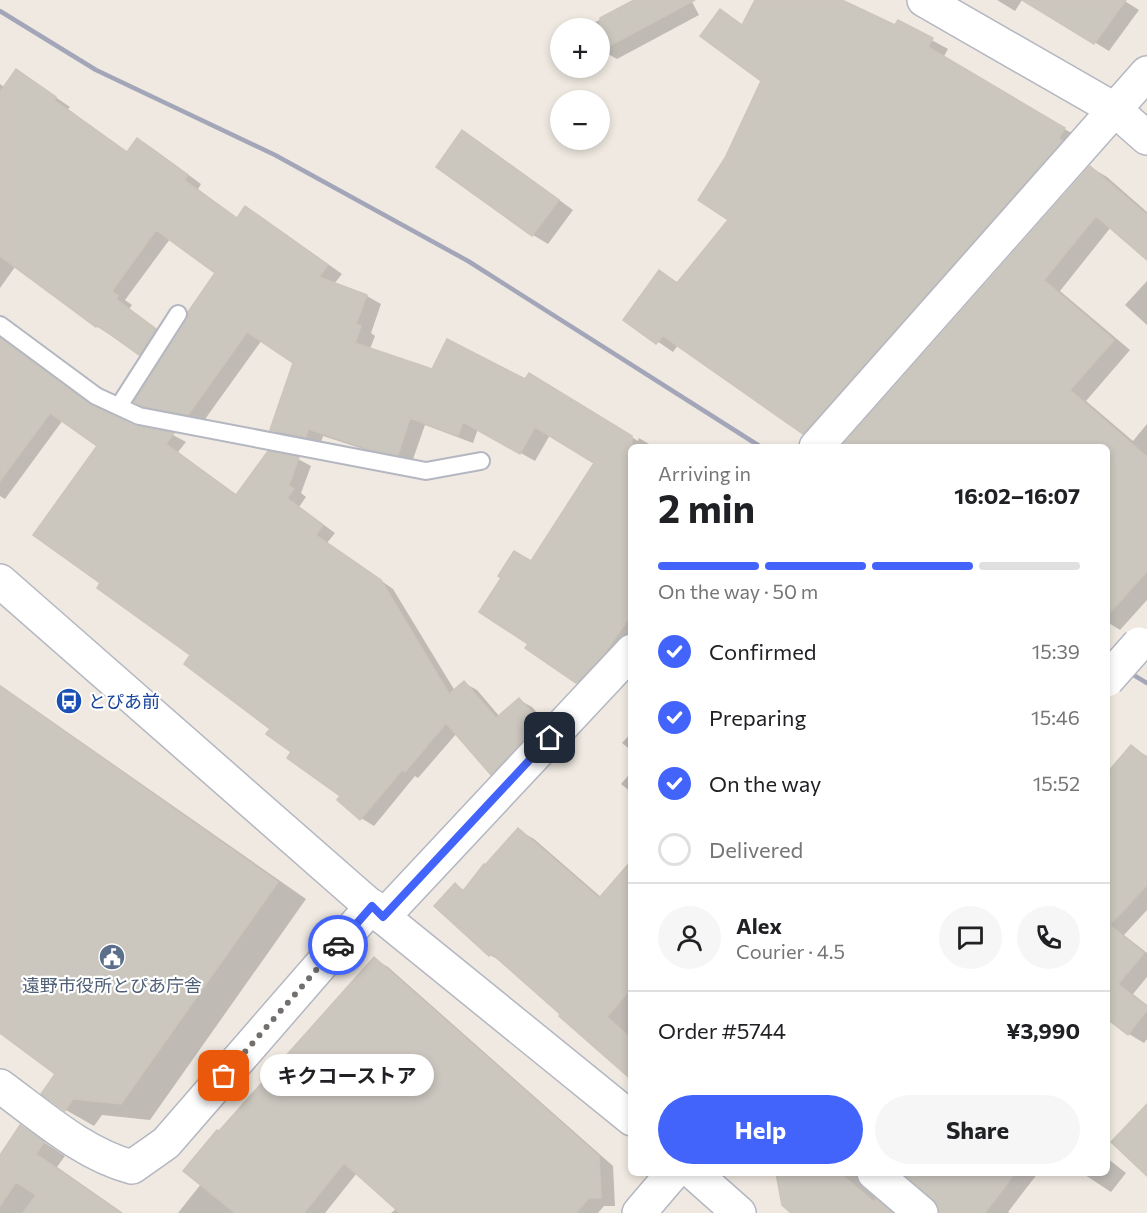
<!DOCTYPE html>
<meta charset="utf-8">
<style>
body{margin:0;font-family:Commissioner,"Noto Sans JP",sans-serif;background:#f6f6f6;color:#202124;height:100vh;display:flex;flex-direction:column;font-size:22px;white-space:nowrap}
*{box-sizing:border-box;margin:0}
p{font-size:20px;color:#757577}
.icon{flex:none;width:33px;height:33px;fill:none;stroke:currentColor;stroke-width:2;stroke-linecap:round;stroke-linejoin:round}
.map{position:relative;flex:1;overflow:hidden}
.drawer{position:absolute;left:628px;top:444px;width:482px;height:732px;display:flex;flex-direction:column;background:#fff;border-radius:9px;box-shadow:0 3px 9px #0003}
.drawer>*{flex:none}
.fabs{position:absolute;left:550px;top:18px;display:grid;gap:12px}
.fabs a{display:grid;place-items:center;width:60px;height:60px;border-radius:50%;background:#fff;box-shadow:0 3px 9px #0003;font-size:30px}
.pin{position:absolute;display:grid;place-items:center;width:51px;height:51px;color:#fff;margin:-26px;border-radius:12px;box-shadow:0 3px 9px #0006}
.courier{position:absolute;display:grid;place-items:center;width:60px;height:60px;margin:-30px;border:4px solid #4264fb;border-radius:50%;background:#fff;color:#222;box-shadow:0 2px 8px #0007}
.bubble{position:absolute;height:42px;border-radius:21px;background:#fff;box-shadow:0 3px 9px #0003;font-size:20px;font-weight:700;line-height:42px;text-align:center}
.head em{font-style:normal;font-weight:700}
.head div{display:flex;flex-direction:column-reverse}
.head{display:flex;align-items:center;justify-content:space-between;height:102px;padding:0 30px}
h1{font-size:39px;font-weight:700;line-height:45px}
.bar{display:grid;grid-template-columns:repeat(4,1fr);gap:9px 6px;align-content:center;height:72px;padding:0 30px}
.bar i{height:8px;border-radius:4px;background:#e0e0e0}
.bar .on{background:#4264fb}
.bar p{grid-column:span 4}
.line{display:flex;align-items:center;gap:15px;padding:0 30px;border-top:2px solid #e0e0e0}
.line div{flex:1}
.round{display:grid;place-items:center;flex:none;width:63px;height:63px;border-radius:32px;background:#f6f6f6}
ol{padding:0 30px;list-style:none}
li{display:flex;align-items:center;gap:18px;height:66px}
li p{margin-inline-start:auto}
li .icon{padding:6px;border-radius:50%;background:#4264fb;color:#fff;stroke-width:4}
li:last-child{color:#757577}
li i{width:33px;height:33px;border:3px solid #e0e0e0;border-radius:50%}
.primary-button{display:flex;gap:12px;margin-top:auto;padding:12px 30px}
.primary-button a{flex:1;height:69px;border-radius:36px;background:#4264fb;color:#fff;font-size:24px;font-weight:700;line-height:69px;text-align:center}
.primary-button a+a{background:#f6f6f6;color:#202124}
.map>svg:first-child{display:block}
.shadow{fill:#0003}
.building{fill:#cbc7bf;stroke:#cbc5ba;stroke-width:1.5}
.lines{fill:none;stroke-linecap:round;stroke-linejoin:round}
.lane-casing{stroke:#b4b7c1;stroke-width:20}
.street-casing{stroke:#b4b7c1;stroke-width:36}
.secondary-casing{stroke:#b4b7c1;stroke-width:36}
.lane{stroke:#fff;stroke-width:16}
.street{stroke:#fff;stroke-width:33}
.secondary{stroke:#fff;stroke-width:33}
.rail{stroke:#a3a6b8;stroke-width:4.5}
.secondary-bridge-casing{stroke:#b4b7c1;stroke-width:36;stroke-linecap:butt}
.secondary-bridge{stroke:#fff;stroke-width:33}
.done{stroke:#726f6d;stroke-width:6;stroke-dasharray:0 10.8}
.route{stroke:#4264fb;stroke-width:8}
.labels{text-anchor:middle;dominant-baseline:central;stroke-width:4.5;stroke-linejoin:round;paint-order:stroke}
.transit-label{font-size:18px;fill:#164399;stroke:#fff;text-anchor:start}
.service-label{font-size:18px;fill:#4e5e75;stroke:#fff}
</style>
<div class="map">
<svg width="1147" height="1213" viewBox="0 0 1147 1213">
<rect width="100%" height="100%" fill="#efe9e1"/>
<path class="shadow" d="M637 0H691L699 15 617 59 601 50 600 28H590L588 26Z
M757 0H839L896 27 899 22 948 49 943 58 1080 138 819 441 678 345 673 352 625 319 659 272 679 283 731 219 726 158 763 81 720 11 743 25Z
M997 0H1022L1015 11Z
M1025 0H1123L1139 10 1109 51Z
M17 71 70 107 68 109 128 153 137 140 152 148 201 184 198 189 238 219 246 208 260 216 342 274 334 284 367 296 381 304 371 333 375 336 370 349 433 370 544 383 638 441 639 438 654 447H632V641L591 690 577 682 531 643V563L596 463 550 435 535 461 478 429 473 443 425 425 412 462 391 458 323 436 320 445 286 438 272 430 295 363 262 340 203 422 150 410 136 402 218 273 170 239 125 300 132 305 129 309 169 339 154 362 96 326 15 267 0 288V84L5 88Z
M463 132 478 141 573 210 548 244 533 235Z
M1090 167 1107 177 1147 212V258L1111 227 1060 291 1130 350 1086 401 1133 441 1147 424V600L1120 630 1107 622V447H845Z
M1147 281V325L1125 305Z
M0 339 99 411 134 427 173 435 186 442 178 452 238 496 298 459 311 466 301 493 306 497 299 507 335 533 327 543 393 589 455 691 464 683 477 690 500 717 519 700 532 707 552 730 504 781 492 773 457 733 418 778 415 776 374 826 361 818 343 796 192 655 102 583 99 446 63 420 5 499 0 496Z
M0 685 306 899 150 1120 102 1115 94 1126 66 1110 57 1073 0 1031Z
M632 732V751L622 743Z
M1131 747 1147 756V910L1124 935 1147 953V977L1133 994 1147 1005V1039L1144 1043 1129 1034 1107 1017V774Z
M632 771V793L621 784Z
M518 830 534 839 602 898 632 862V1078L506 964 490 955 455 885 465 891Z
M374 959 388 967 613 1166 615 1206H604L598 1213H391L397 1208 357 1173 325 1213H178L201 1184 219 1133Z
M21 1127 65 1156 57 1167 123 1213H0V1158Z
M1107 1158 1126 1173 1111 1192 1082 1173H1107Z
M785 1173H874L871 1189 877 1197 895 1213H793Z
M905 1173H1038L1008 1212 1010 1213H941L940 1206 935 1198Z"/>
<path class="building" d="M634 0H695L600 51V18Z
M755 0H842L895 25 898 20 933 38 928 47 1065 128 1059 138 1062 141 803 434 663 336 656 344 623 320 659 270 677 283 728 220 698 200 725 158 761 81 700 36 720 9 742 25Z
M1022 0H1126L1094 44Z
M16 69 56 97 54 100 127 152 137 138 188 175 184 180 237 218 245 206 328 265 319 277 367 295 356 324 361 326 355 343 432 369 447 339 525 379 529 373 632 436V614L603 655 576 683 525 648 528 644 479 612 501 578 498 576 514 551 531 561 594 463 535 427 520 454 463 422 458 436 410 418 398 455 375 451 308 429 306 437 270 430 293 363 247 332 188 415 142 406 134 402 187 320 188 312 215 273 156 230 112 291 118 296 116 299 156 329 139 355 97 325 96 327 0 256V92Z
M462 130 559 200 532 236 436 167Z
M1090 166 1147 215V260L1096 216 1044 280 1114 340 1070 390 1147 457V571L1107 616V447H841Z
M0 338 91 405 135 426 174 433 166 444 236 495 268 451 299 457 289 485 294 489 287 498 323 525 316 535 381 580 449 694 464 681 496 718 519 698 540 722 491 775 446 723 405 772 402 770 360 820 337 800 340 796 287 758 291 752 266 734 270 729 184 664 190 655 97 588 100 583 33 535 97 446 50 413 0 481Z
M0 686 278 882 121 1104 73 1099 65 1111 41 1094 55 1074 0 1033Z
M1131 745 1147 758V885L1110 925 1144 953 1118 984 1147 1007V1010L1128 1035 1107 1019V773Z
M518 828 599 898 632 860V987L607 1017 632 1039V1080L559 1016 560 1014 491 953 489 956 434 906 455 883 463 891 484 864 485 865Z
M374 957 599 1156 601 1198H589L576 1213H400L344 1163 304 1213H235L183 1171 217 1130 219 1131Z
M1147 1104V1176L1111 1142Z
M20 1125 44 1142 36 1154 121 1213H23L36 1195 16 1182 0 1206V1155Z
M776 1173H840L874 1202 876 1199 892 1213H791L782 1205Z
M903 1173H1015L985 1213H939L938 1206 933 1199Z"/>
<g class="lines">
<defs>
<path id="lane" d="M0 325 96 396 139 416 426 471 481 461
M119 406 178 314"/>
<path id="street" d="M816 447 1147 73
M383 917 632 651
M0 1086C41 1116 83 1154 132 1167L166 1143 372 906
M874 1173 921 1213"/>
<path id="secondary" d="M924 0 1114 109 1147 138
M0 581 383 917 632 1119
M694 1173 739 1213
M639 1213 673 1173"/>
</defs>
<use href="#lane" class="lane-casing"/>
<use href="#street" class="street-casing"/>
<use href="#secondary" class="secondary-casing"/>
<use href="#lane" class="lane"/>
<use href="#street" class="street"/>
<use href="#secondary" class="secondary"/>
<path class="rail" d="M0 11 96 70 275 155 468 261 761 447
M1107 659 1147 683"/>
<defs>
<path id="secondary-bridge" d="M1107 680 1139 644"/>
</defs>
<use href="#secondary-bridge" class="secondary-bridge-casing"/>
<use href="#secondary-bridge" class="secondary-bridge"/>
</g>
<g class="lines">
<path class="done" d="M224 1076 338 945"/>
<path class="route" d="M338 945 372 906 383 917 550 738"/>
</g>
<defs>
<symbol id="bus-disc" viewBox="-11 -11 22 22"><circle r="9.5" fill="#1a4fb4" stroke="#fff"/><path d="M-5-6H5V4H4V6H2V4H-2V6H-4V4H-5ZM-3.5-4V0h7V-4ZM-3.5 1.2v1.5H-2V1.2ZM2 1.2v1.5H3.5V1.2Z" fill="#fff"/></symbol>
<symbol id="civic-disc" viewBox="-11 -11 22 22"><circle r="9.5" fill="#5c6f8a" stroke="#fff"/><path d="M-.6-6.5H3V-4.5H.6V-3L4-1V1h2V6H-6V1h2V-1L-.6-3ZM-1.2 2.5V6h2.4V2.5Z" fill="#fff"/></symbol>
</defs>
<g fill-rule="evenodd">
<use href="#bus-disc" x="54" y="686" width="30" height="30"/>
<use href="#civic-disc" x="97" y="942" width="30" height="30"/>
</g>
<g class="labels">
<g class="transit-label">
<text x="88" y="701">とぴあ前</text>
</g>
<g class="service-label">
<text x="112" y="985">遠野市役所とぴあ庁舎</text>
</g>
</g>
</svg>
<div class="fabs">
<a>+</a>
<a>−</a>
</div>
<div class="pin" style="left:224px;top:1076px;background:#ea580c"><svg class="icon" aria-label="bag" viewBox="0 0 24 24"><path d="M5 8h14l-1 12H6zM9 8a3 3 0 0 1 6 0"/></svg></div>
<div class="pin" style="left:550px;top:738px;background:#1f2937"><svg class="icon" aria-label="home" viewBox="0 0 24 24"><path d="M3 11l9-7 9 7M6 9v11h12V9"/></svg></div>
<div class="courier" style="left:338px;top:945px"><svg class="icon" aria-label="car" viewBox="0 0 24 24"><path d="M5 17H2v-5l4-1 3-4h7l3 4 3 1v5h-3M9 17h6M6 11h13"/><circle cx="7" cy="17" r="2"/><circle cx="17" cy="17" r="2"/></svg></div>
<div class="bubble" style="left:260px;top:1054px;width:174px">キクコーストア</div>
<section class="drawer">
<div class="head"><div><h1>2 min</h1><p>Arriving in</p></div><em>16:02–16:07</em></div>
<div class="bar"><i class="on"></i><i class="on"></i><i class="on"></i><i></i><p>On the way · 50 m</p></div>
<ol>
<li><svg class="icon" aria-label="check" viewBox="0 0 24 24"><path d="M5 12l5 5 9-10"/></svg>Confirmed<p>15:39</p></li>
<li><svg class="icon" aria-label="check" viewBox="0 0 24 24"><path d="M5 12l5 5 9-10"/></svg>Preparing<p>15:46</p></li>
<li><svg class="icon" aria-label="check" viewBox="0 0 24 24"><path d="M5 12l5 5 9-10"/></svg>On the way<p>15:52</p></li>
<li><i></i>Delivered</li>
</ol>
<div class="line" style="height:108px"><a class="round"><svg class="icon" aria-label="person" viewBox="0 0 24 24"><circle cx="12" cy="8" r="4"/><path d="M4 21q1-7 8-7t8 7"/></svg></a><div><b>Alex</b><p>Courier · 4.5</p></div><a class="round"><svg class="icon" aria-label="chat" viewBox="0 0 24 24"><path d="M4 5h16v11H9l-5 4z"/></svg></a><a class="round"><svg class="icon" aria-label="phone" viewBox="0 0 24 24"><path d="M5 4h4l2 5-3 2q2 4 5 5l2-3 5 2v4C11 20 4 13 5 4z"/></svg></a></div>
<div class="line" style="height:78px"><div>Order #5744</div><b>¥3,990</b></div>
<div class="primary-button"><a>Help</a><a>Share</a></div>
</section>
</div>
